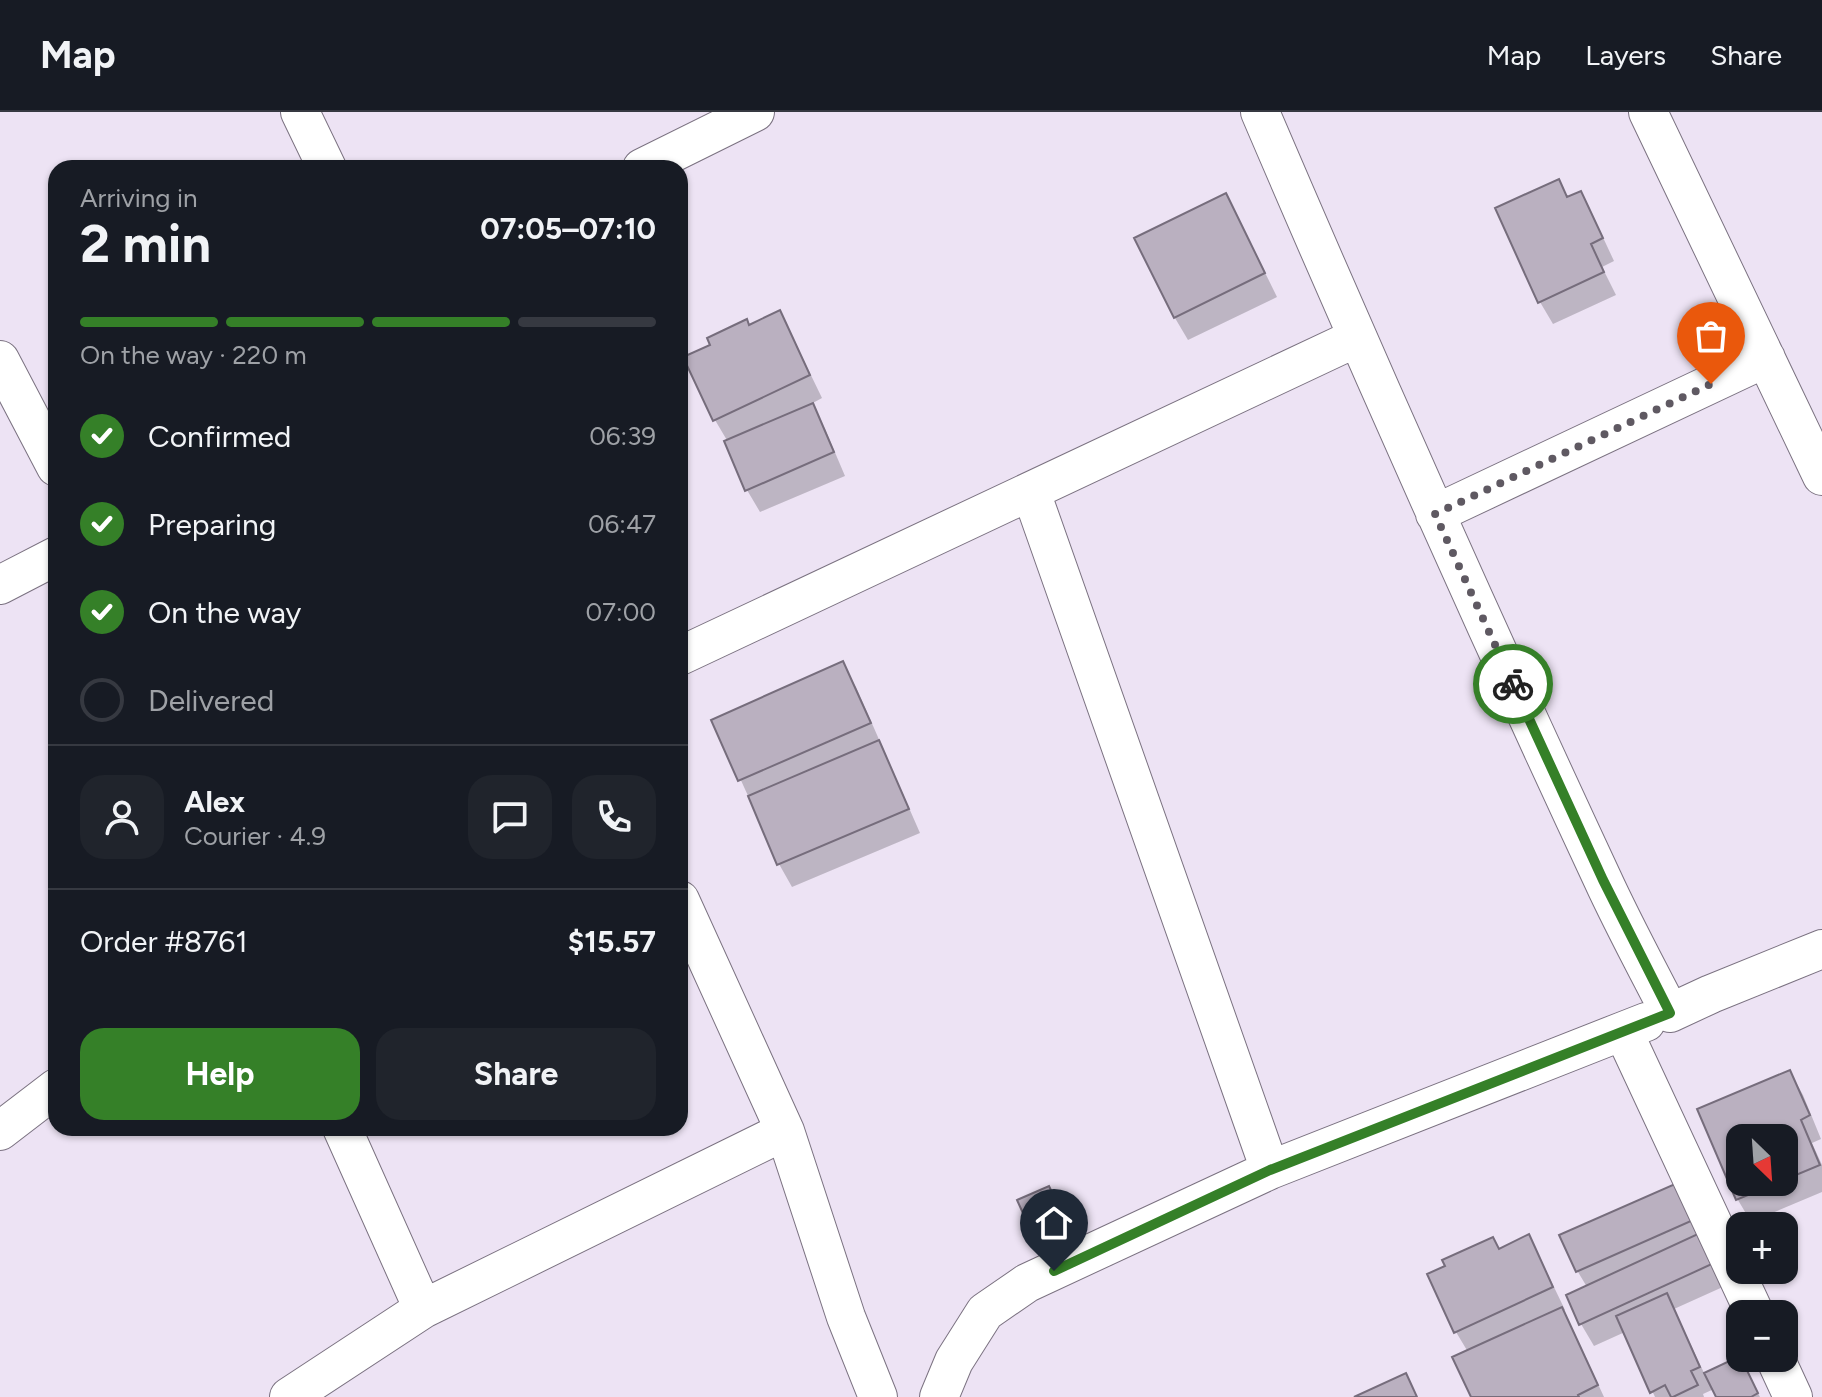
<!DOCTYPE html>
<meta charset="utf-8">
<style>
body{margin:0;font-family:Figtree,sans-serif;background:#20242c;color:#f1f3f6;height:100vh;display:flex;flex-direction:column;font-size:30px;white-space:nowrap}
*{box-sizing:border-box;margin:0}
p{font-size:26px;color:#9ea1a6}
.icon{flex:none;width:44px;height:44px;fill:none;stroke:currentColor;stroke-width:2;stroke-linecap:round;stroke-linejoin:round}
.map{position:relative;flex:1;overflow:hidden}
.drawer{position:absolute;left:48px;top:48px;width:640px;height:976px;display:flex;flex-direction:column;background:#171b24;border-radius:24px;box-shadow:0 2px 6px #0004}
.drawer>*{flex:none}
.needle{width:52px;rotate:155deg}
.buttons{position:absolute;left:1726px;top:1012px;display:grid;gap:16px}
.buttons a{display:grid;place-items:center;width:72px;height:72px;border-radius:16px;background:#171b24;box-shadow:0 2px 6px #0004;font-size:40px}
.pin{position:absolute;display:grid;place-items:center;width:68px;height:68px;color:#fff;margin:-82px -34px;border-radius:50% 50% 50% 0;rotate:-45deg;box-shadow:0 0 8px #0007}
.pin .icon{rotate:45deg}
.courier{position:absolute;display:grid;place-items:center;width:80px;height:80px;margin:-40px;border:6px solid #358028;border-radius:50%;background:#fff;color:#222;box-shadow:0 2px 10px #0007}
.overview em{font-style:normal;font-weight:700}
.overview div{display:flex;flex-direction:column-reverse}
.overview{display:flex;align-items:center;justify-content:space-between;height:136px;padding:0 32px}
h1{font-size:52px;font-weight:700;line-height:60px}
.bar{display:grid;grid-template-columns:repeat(4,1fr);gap:12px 8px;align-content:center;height:96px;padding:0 32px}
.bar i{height:10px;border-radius:6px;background:#363941}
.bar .selected{background:#358028}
.bar p{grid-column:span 4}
.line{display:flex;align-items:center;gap:20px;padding:0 32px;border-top:2px solid #363941}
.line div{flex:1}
.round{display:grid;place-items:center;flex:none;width:84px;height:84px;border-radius:24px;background:#20242c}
ol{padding:0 32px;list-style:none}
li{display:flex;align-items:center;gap:24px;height:88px}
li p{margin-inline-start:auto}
li .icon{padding:8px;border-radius:50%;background:#358028;color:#fff;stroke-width:4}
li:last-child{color:#9ea1a6}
li i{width:44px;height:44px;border:4px solid #363941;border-radius:50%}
.button{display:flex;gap:16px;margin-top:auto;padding:16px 32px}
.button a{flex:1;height:92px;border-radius:24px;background:#358028;color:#fff;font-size:32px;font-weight:700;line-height:92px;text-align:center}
.button a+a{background:#20242c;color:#f1f3f6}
header{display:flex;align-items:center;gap:48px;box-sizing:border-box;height:112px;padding:0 40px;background:#171b24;border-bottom:2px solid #363941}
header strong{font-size:38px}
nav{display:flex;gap:44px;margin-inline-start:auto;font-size:28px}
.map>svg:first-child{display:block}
.shadow{fill:#0003;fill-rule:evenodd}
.building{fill:#bab0c0;stroke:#766d7c;stroke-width:2}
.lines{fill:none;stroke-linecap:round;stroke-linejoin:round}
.street-casing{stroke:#7b7281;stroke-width:40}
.street{stroke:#fff;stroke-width:38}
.done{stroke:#5f5962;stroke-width:8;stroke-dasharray:0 14.4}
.route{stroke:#358028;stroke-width:10}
</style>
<header>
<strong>Map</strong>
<nav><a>Map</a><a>Layers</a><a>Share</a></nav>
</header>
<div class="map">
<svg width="1822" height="1285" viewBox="0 0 1822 1285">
<rect width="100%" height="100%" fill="#ede3f4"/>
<path class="shadow" d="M1558 69 1568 87 1580 81 1593 104 1614 149 1602 155 1616 183 1553 212 1540 190Z
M1238 106 1277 185 1188 228 1175 206 1137 127Z
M779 201 792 224 822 286 811 292 825 317 845 364 760 400 747 378 728 330 715 308 686 246Z
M842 552 856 575 920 721 792 775 779 752 714 609Z
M1790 960 1803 983 1821 1027 1812 1031 1822 1053V1080L1751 1110 1738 1088 1700 998ZM1740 1026H1784V1070H1740Z
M1674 1075 1725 1174 1674 1197 1705 1263 1740 1247 1760 1285H1718L1714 1277 1703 1282 1704 1285H1655L1625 1220 1594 1234 1581 1212 1587 1175 1578 1160 1562 1124Z
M1056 1091 1080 1142 1052 1155 1043 1140Z
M1528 1125 1541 1148 1565 1198 1562 1199 1574 1220 1604 1285H1473L1468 1240 1456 1220 1430 1163 1499 1139Z"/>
<path class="building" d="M1559 67 1567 85 1581 79 1603 126 1591 132 1604 160 1538 191 1495 96Z
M1226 81 1265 161 1174 206 1134 126Z
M780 198 810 263 713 309 683 245 710 233 707 226 747 207 749 213Z
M813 291 834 340 745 379 724 329Z
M843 549 871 611 738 669 711 608Z
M879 628 909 697 777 753 748 684Z
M1790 958 1810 1003 1801 1008 1820 1053 1784 1068V1026H1740V1070H1780L1736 1088 1697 997Z
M1675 1072 1691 1109 1576 1160 1559 1123Z
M1049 1074 1073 1126 1041 1141 1017 1088Z
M1700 1121 1714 1151 1579 1213 1566 1183Z
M1529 1122 1553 1175 1454 1221 1427 1162 1445 1154 1442 1148 1493 1125 1499 1137Z
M1667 1181 1700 1255 1691 1259 1698 1273 1673 1285H1671L1665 1273 1650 1281 1616 1204Z
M1562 1195 1598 1273 1578 1283 1579 1285H1471L1452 1245Z
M1740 1244 1758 1281 1751 1285H1716L1704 1261Z
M1406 1261 1417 1285H1354Z"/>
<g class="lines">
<defs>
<path id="street" d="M300 0 327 56
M1260 0C1370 257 1484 513 1602 766 1623 812 1647 856 1670 901L1711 882 1822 837
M1648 0 1822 364
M642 56 755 0
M0 248 56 355
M1031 380 1270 1058
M1435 402 1766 246
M0 473 56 444
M680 544 1356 226
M680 788 785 1019 846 1205 878 1285
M1646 910 1623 919 1755 1202
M342 1016 423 1197
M0 1019 56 976
M1775 1246 1793 1285
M289 1285 423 1197 785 1019
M939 1285 954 1249 985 1200 1027 1171 1270 1058 1623 919"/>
</defs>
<use href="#street" class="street-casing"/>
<use href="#street" class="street"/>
</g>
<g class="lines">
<path class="done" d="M1513 572 1435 402 1711 272"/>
<path class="route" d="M1054 1159 1270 1058 1670 901 1603 768 1513 572"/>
</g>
</svg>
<div class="buttons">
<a><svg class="needle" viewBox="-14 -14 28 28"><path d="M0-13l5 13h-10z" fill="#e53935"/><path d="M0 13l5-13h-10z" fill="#9ea1a6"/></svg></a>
<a>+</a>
<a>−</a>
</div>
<div class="pin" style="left:1711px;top:272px;background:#ea580c"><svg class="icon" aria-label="bag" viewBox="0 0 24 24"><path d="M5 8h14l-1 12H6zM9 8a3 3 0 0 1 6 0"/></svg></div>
<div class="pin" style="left:1054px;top:1159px;background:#1f2937"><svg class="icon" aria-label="home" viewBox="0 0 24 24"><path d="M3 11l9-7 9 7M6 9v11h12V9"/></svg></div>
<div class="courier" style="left:1513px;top:572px"><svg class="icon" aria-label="bike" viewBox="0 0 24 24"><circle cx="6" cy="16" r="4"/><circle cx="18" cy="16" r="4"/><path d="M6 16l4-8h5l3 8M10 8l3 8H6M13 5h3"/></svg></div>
<section class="drawer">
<div class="overview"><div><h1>2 min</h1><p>Arriving in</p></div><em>07:05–07:10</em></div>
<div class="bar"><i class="selected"></i><i class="selected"></i><i class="selected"></i><i></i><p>On the way · 220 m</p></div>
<ol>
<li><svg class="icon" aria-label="check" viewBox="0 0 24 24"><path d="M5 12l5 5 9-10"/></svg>Confirmed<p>06:39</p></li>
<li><svg class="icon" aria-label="check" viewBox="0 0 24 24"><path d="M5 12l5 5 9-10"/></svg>Preparing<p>06:47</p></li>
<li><svg class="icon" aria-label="check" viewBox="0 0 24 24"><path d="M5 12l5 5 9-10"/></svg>On the way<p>07:00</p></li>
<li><i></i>Delivered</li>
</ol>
<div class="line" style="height:144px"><a class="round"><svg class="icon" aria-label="person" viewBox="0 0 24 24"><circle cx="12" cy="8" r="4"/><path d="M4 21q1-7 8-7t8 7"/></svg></a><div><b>Alex</b><p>Courier · 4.9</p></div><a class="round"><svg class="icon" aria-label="chat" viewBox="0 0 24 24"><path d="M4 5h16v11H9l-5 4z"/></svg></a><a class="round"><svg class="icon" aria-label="phone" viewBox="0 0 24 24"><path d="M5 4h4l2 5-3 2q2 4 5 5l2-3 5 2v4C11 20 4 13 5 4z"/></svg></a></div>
<div class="line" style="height:104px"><div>Order #8761</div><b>$15.57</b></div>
<div class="button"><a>Help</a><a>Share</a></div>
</section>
</div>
